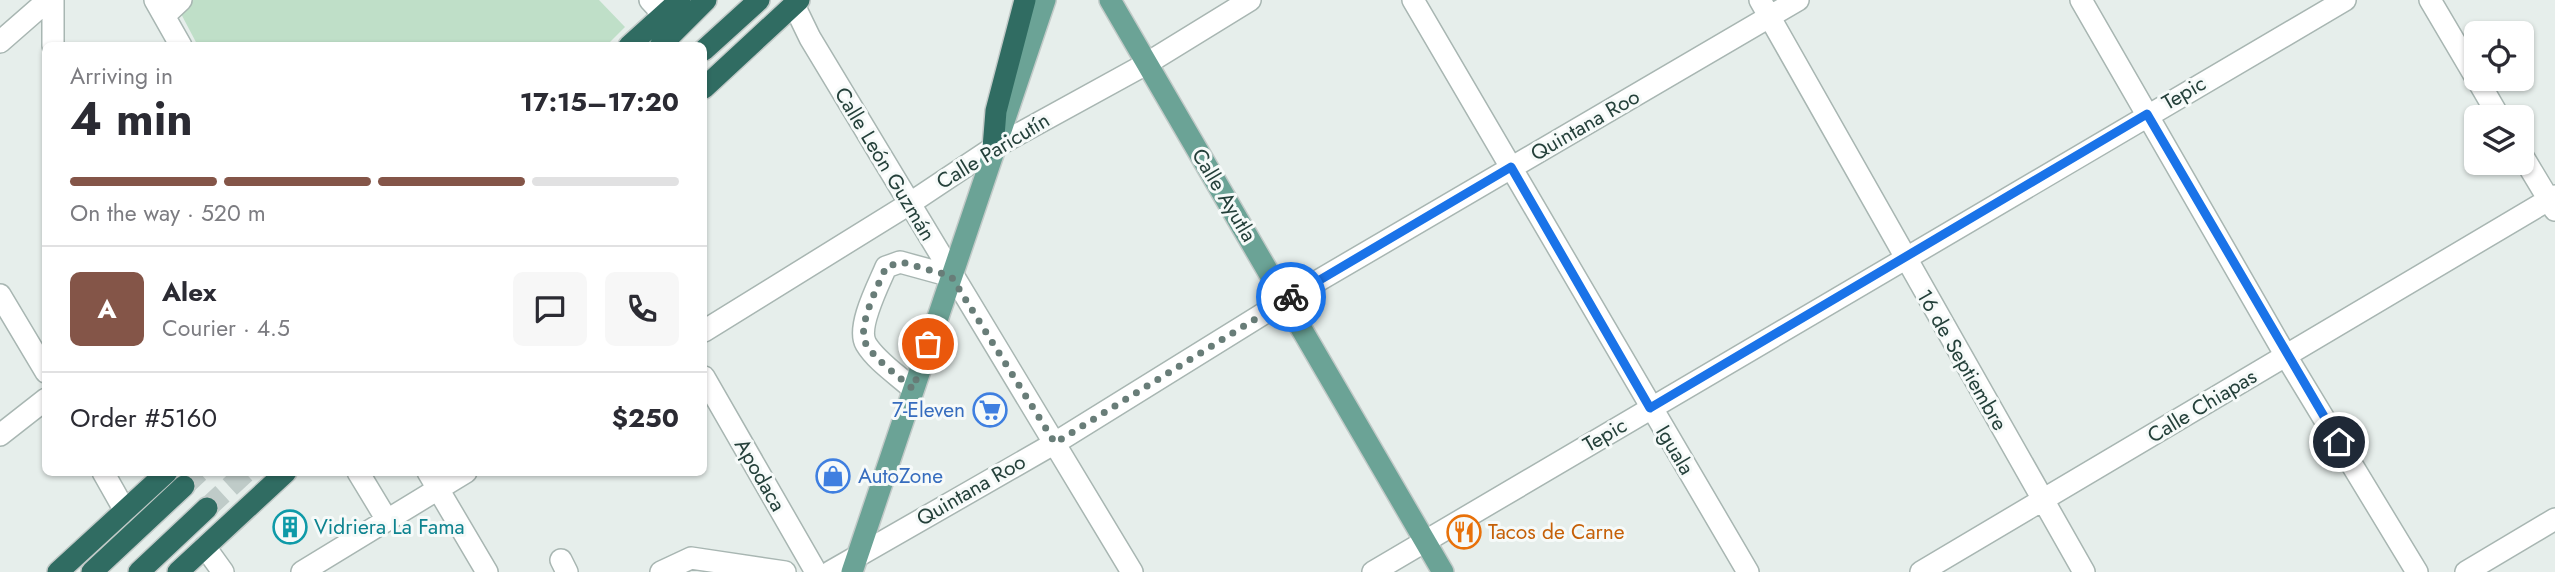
<!DOCTYPE html>
<meta charset="utf-8">
<style>
body{margin:0;font-family:Jost,sans-serif;background:#f7f7f7;color:#2b2b33;height:100vh;display:flex;flex-direction:column;font-size:26px;white-space:nowrap}
*{box-sizing:border-box;margin:0}
p{font-size:23px;color:#7c7c81}
.icon{flex:none;width:38px;height:38px;fill:none;stroke:currentColor;stroke-width:2;stroke-linecap:round;stroke-linejoin:round}
.map{position:relative;flex:1;overflow:hidden}
.sheet{position:absolute;left:42px;top:42px;width:665px;height:434px;display:flex;flex-direction:column;background:#fff;border-radius:10px;box-shadow:0 2px 5px #0004}
.sheet>*{flex:none}
.fabs{position:absolute;left:2464px;top:21px;display:grid;gap:14px}
.fabs a{display:grid;place-items:center;width:70px;height:70px;border-radius:10px;background:#fff;box-shadow:0 2px 5px #0004;font-size:35px}
.pin{position:absolute;display:grid;place-items:center;width:60px;height:60px;color:#fff;margin:-30px;border:4px solid #fff;border-radius:50%;box-shadow:0 2px 7px #0007}
.courier{position:absolute;display:grid;place-items:center;width:70px;height:70px;margin:-35px;border:5px solid #1a73e8;border-radius:50%;background:#fff;color:#222;box-shadow:0 2px 9px #0007}
.overview em{font-style:normal;font-weight:700}
.overview div{display:flex;flex-direction:column-reverse}
.overview{display:flex;align-items:center;justify-content:space-between;height:119px;padding:0 28px}
h1{font-size:46px;font-weight:700;line-height:52px}
.bar{display:grid;grid-template-columns:repeat(4,1fr);gap:10px 7px;align-content:center;height:84px;padding:0 28px}
.bar i{height:9px;border-radius:5px;background:#e1e1e2}
.bar .active{background:#845548}
.bar p{grid-column:span 4}
.line{display:flex;align-items:center;gap:18px;padding:0 28px;border-top:2px solid #e1e1e2}
.line div{flex:1}
.round{display:grid;place-items:center;flex:none;width:74px;height:74px;border-radius:10px;background:#f7f7f7}
.map>svg:first-child{display:block}
.green{fill:#bfdfc8}
.lines{fill:none;stroke-linecap:round;stroke-linejoin:round}
.highway-tunnel{stroke:#bfcbc8;stroke-width:21;stroke-dasharray:21 10;stroke-linecap:butt}
.minor-casing{stroke:#a8b6b2;stroke-width:24}
.major-casing{stroke:#c2cac8;stroke-width:24}
.highway-casing{stroke:#c2cac8;stroke-width:24}
.minor{stroke:#fff;stroke-width:21}
.major{stroke:#6ba396;stroke-width:21}
.highway{stroke:#306c62;stroke-width:21}
.done{stroke:#687d78;stroke-width:7;stroke-dasharray:0 12.6}
.route{stroke:#1a73e8;stroke-width:9}
.labels{text-anchor:middle;dominant-baseline:central;stroke-width:6;stroke-linejoin:round;paint-order:stroke}
.street-label{font-size:21px;fill:#24403a;stroke:#f6faf9}
.shop-label{font-size:21px;fill:#366cbe;stroke:#f6faf9;text-anchor:end}
.culture-label{font-size:21px;fill:#0d838f;stroke:#f6faf9;text-anchor:start}
.food-label{font-size:21px;fill:#c56008;stroke:#f6faf9;text-anchor:start}
</style>
<div class="map">
<svg width="2555" height="572" viewBox="0 0 2555 572">
<rect width="100%" height="100%" fill="#e6eeeb"/>
<path class="green" d="M190 0H599L625 27 606 46H198L179 10Z"/>
<g class="lines">
<path class="highway-tunnel" d="M184 486 199 472
M207 508 246 472"/>
<defs>
<path id="minor" d="M53 0V46
M155 0 181 46
M650 0 663 14
M1413 0 1748 572
M1760 0 2084 572
M2081 0 2286 356 2417 572
M2430 0 2476 78
M794 5 810 38 1132 572
M164 16 181 0
M0 42 48 0
M2477 79 2499 117
M2522 155 2555 210
M0 295 46 372
M704 331 909 204 993 148 1146 64 1250 0
M704 377 816 572
M913 389C899 376 876 361 866 344 856 327 879 284 886 267L900 262 951 276
M0 435 46 399
M103 472 125 511
M358 472 387 520
M428 472 487 572
M205 547 223 572
M561 560 567 572
M302 572 466 472
M661 572 691 558 785 572
M830 572 1055 443 1287 299 1798 0
M1373 572 2345 0
M1921 572 2555 196
M2466 572 2555 519"/>
<path id="major" d="M1110 0 1443 572
M852 572 1045 0"/>
<path id="highway" d="M629 46 680 0
M660 46 706 0
M704 50 759 0
M704 88 799 0
M993 148 996 111 1025 0
M58 572 167 472
M92 572 184 486
M139 572 207 508
M178 572 286 472"/>
</defs>
<use href="#minor" class="minor-casing"/>
<use href="#major" class="major-casing"/>
<use href="#highway" class="highway-casing"/>
<use href="#minor" class="minor"/>
<use href="#major" class="major"/>
<use href="#highway" class="highway"/>
</g>
<g class="lines">
<path class="done" d="M928 344 913 389C899 376 876 361 866 344 856 327 879 284 886 267L901 262 951 276 1055 443 1291 297"/>
<path class="route" d="M1291 297 1511 167 1650 408 2147 114 2339 442"/>
</g>
<defs>
<symbol id="supermarket-ring" viewBox="-11 -11 22 22"><circle r="9.5" fill="#f6faf9" stroke="#3f7fe0" stroke-width="1.5"/><path d="M-6-5.5h2.5l.6 2H6L4.5 2H-2.5L-4.4-4H-6ZM-1.5 3.2a1.3 1.3 0 1 0 .1 0ZM3 3.2a1.3 1.3 0 1 0 .1 0Z" fill="#3f7fe0"/></symbol>
<symbol id="shop-ring" viewBox="-11 -11 22 22"><circle r="9.5" fill="#f6faf9" stroke="#3f7fe0" stroke-width="1.5"/><path d="M-5-2.5h2.3a2.7 3.5 0 0 1 5.4 0H5L5.5 6h-11ZM-1.5-2.5h3a1.5 2.3 0 0 0-3 0Z" fill="#3f7fe0"/></symbol>
<symbol id="building-ring" viewBox="-11 -11 22 22"><circle r="9.5" fill="#f6faf9" stroke="#0f9aa8" stroke-width="1.5"/><path d="M-4-6H4V6H1V3H-1V6H-4ZM-2.5-4.3h1.7v1.8h-1.7ZM.8-4.3h1.7v1.8H.8ZM-2.5-1h1.7V.8h-1.7ZM.8-1h1.7V.8H.8Z" fill="#0f9aa8"/></symbol>
<symbol id="restaurant-ring" viewBox="-11 -11 22 22"><circle r="9.5" fill="#f6faf9" stroke="#e8710a" stroke-width="1.5"/><path d="M-5-6h1v4h1v-4h1v4h1v-4h1v5L-1.5 .5V6h-2V.5L-5-1ZM5-6V6H3V1.5H1.5Q1.5-4 5-6Z" fill="#e8710a"/></symbol>
</defs>
<g fill-rule="evenodd">
<use href="#supermarket-ring" x="971" y="391" width="38" height="38"/>
<use href="#shop-ring" x="814" y="457" width="38" height="38"/>
<use href="#building-ring" x="271" y="508" width="38" height="38"/>
<use href="#restaurant-ring" x="1445" y="513" width="38" height="38"/>
</g>
<g class="labels">
<g class="street-label">
<text transform="translate(2184 93) rotate(-30)">Tepic</text>
<text transform="translate(1585 125) rotate(-30)">Quintana Roo</text>
<text transform="translate(993 151) rotate(-31)">Calle Paricutín</text>
<text transform="translate(885 164) rotate(59)">Calle León Guzmán</text>
<text transform="translate(1224 195) rotate(59)">Calle Ayutla</text>
<text transform="translate(1962 360) rotate(60)">16 de Septiembre</text>
<text transform="translate(2202 406) rotate(-31)">Calle Chiapas</text>
<text transform="translate(1605 435) rotate(-30)">Tepic</text>
<text transform="translate(1675 450) rotate(59)">Iguala</text>
<text transform="translate(760 475) rotate(60)">Apodaca</text>
<text transform="translate(971 490) rotate(-30)">Quintana Roo</text>
</g>
<g class="shop-label">
<text x="965" y="410">7-Eleven</text>
<text x="858" y="476" text-anchor="start">AutoZone</text>
</g>
<g class="culture-label">
<text x="314" y="527">Vidriera La Fama</text>
</g>
<g class="food-label">
<text x="1488" y="532">Tacos de Carne</text>
</g>
</g>
</svg>
<div class="fabs">
<a><svg class="icon" aria-label="locate" viewBox="0 0 24 24"><circle cx="12" cy="12" r="6"/><path d="M12 2v4M12 18v4M2 12h4M18 12h4"/></svg></a>
<a><svg class="icon" aria-label="layers" viewBox="0 0 24 24"><path d="M12 4l9 5-9 5-9-5zM3 14l9 5 9-5"/></svg></a>
</div>
<div class="pin" style="left:928px;top:344px;background:#ea580c"><svg class="icon" aria-label="bag" viewBox="0 0 24 24"><path d="M5 8h14l-1 12H6zM9 8a3 3 0 0 1 6 0"/></svg></div>
<div class="pin" style="left:2339px;top:442px;background:#1f2937"><svg class="icon" aria-label="home" viewBox="0 0 24 24"><path d="M3 11l9-7 9 7M6 9v11h12V9"/></svg></div>
<div class="courier" style="left:1291px;top:297px"><svg class="icon" aria-label="bike" viewBox="0 0 24 24"><circle cx="6" cy="16" r="4"/><circle cx="18" cy="16" r="4"/><path d="M6 16l4-8h5l3 8M10 8l3 8H6M13 5h3"/></svg></div>
<section class="sheet">
<div class="overview"><div><h1>4 min</h1><p>Arriving in</p></div><em>17:15–17:20</em></div>
<div class="bar"><i class="active"></i><i class="active"></i><i class="active"></i><i></i><p>On the way · 520 m</p></div>
<div class="line" style="height:126px"><b class="round" style="background:#845548;color:#fff">A</b><div><b>Alex</b><p>Courier · 4.5</p></div><a class="round"><svg class="icon" aria-label="chat" viewBox="0 0 24 24"><path d="M4 5h16v11H9l-5 4z"/></svg></a><a class="round"><svg class="icon" aria-label="phone" viewBox="0 0 24 24"><path d="M5 4h4l2 5-3 2q2 4 5 5l2-3 5 2v4C11 20 4 13 5 4z"/></svg></a></div>
<div class="line" style="height:91px"><div>Order #5160</div><b>$250</b></div>
</section>
</div>
